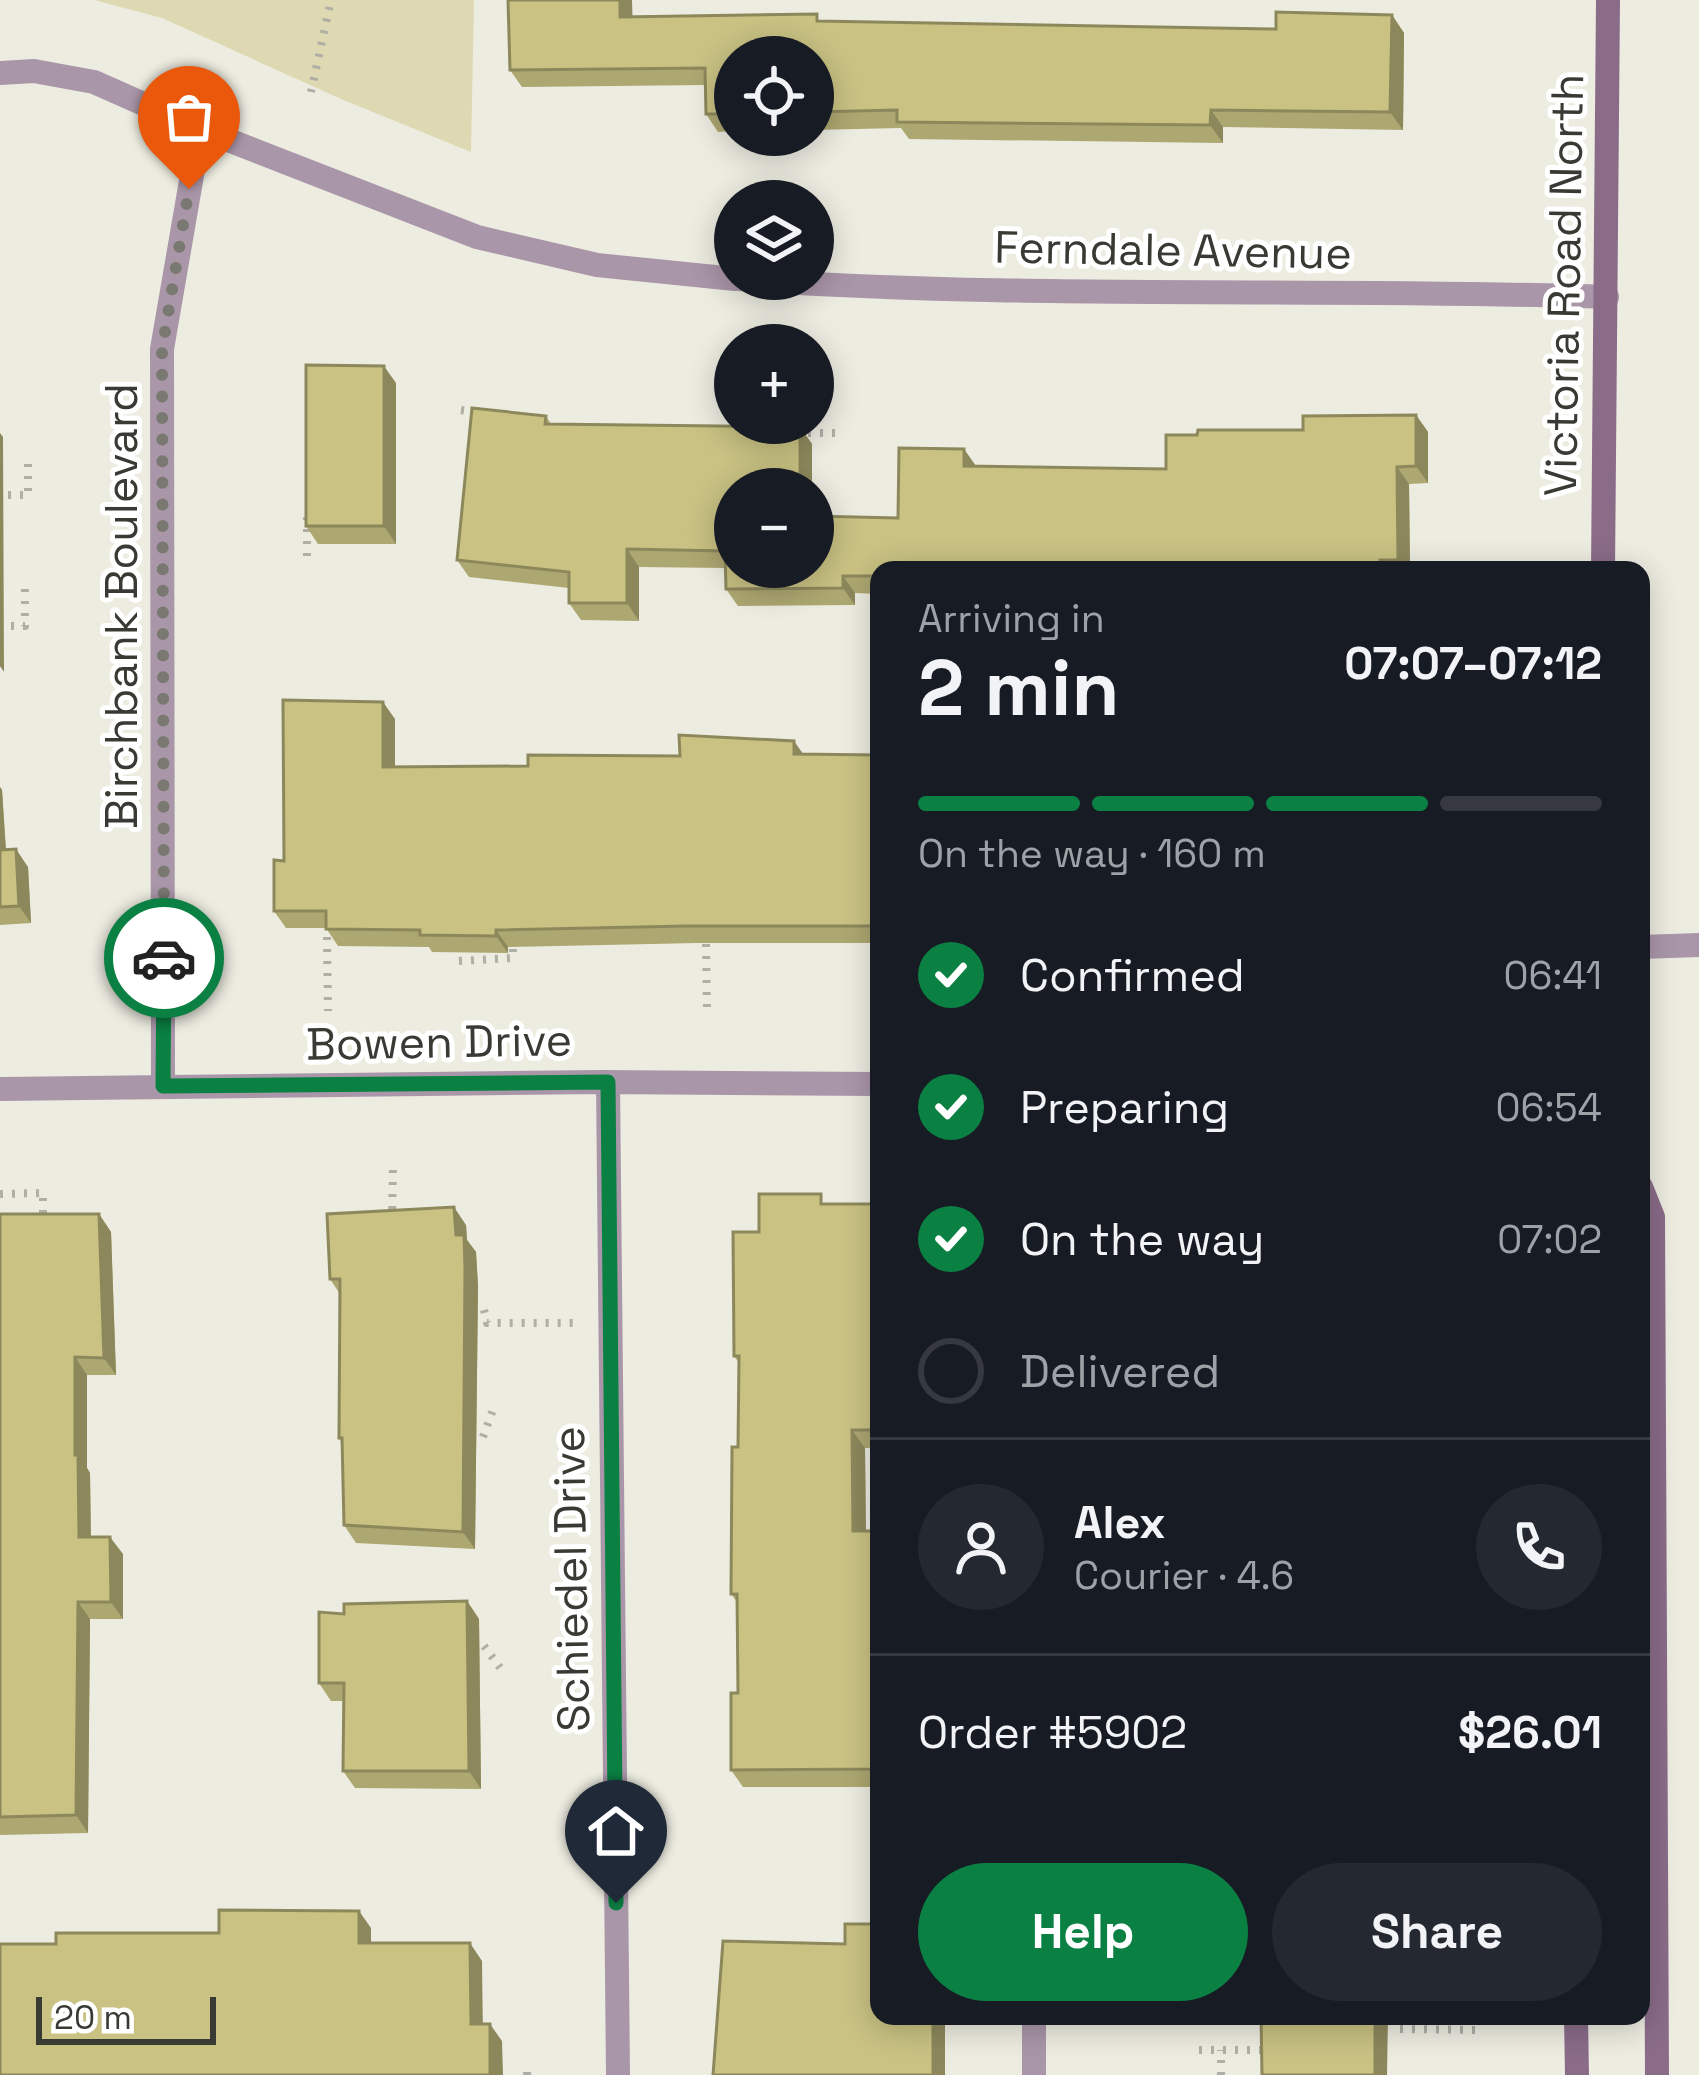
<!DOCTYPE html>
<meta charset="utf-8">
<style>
body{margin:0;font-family:"Space Grotesk",sans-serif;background:#242831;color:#f1f3f6;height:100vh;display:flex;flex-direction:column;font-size:45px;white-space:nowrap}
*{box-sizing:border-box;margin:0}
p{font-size:39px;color:#9ea1a6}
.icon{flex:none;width:66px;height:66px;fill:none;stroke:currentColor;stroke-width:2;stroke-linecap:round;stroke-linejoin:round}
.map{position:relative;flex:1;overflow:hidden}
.side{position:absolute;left:870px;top:561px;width:780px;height:1464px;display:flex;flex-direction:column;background:#171b24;border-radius:24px;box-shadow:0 6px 30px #0003}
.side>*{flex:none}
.buttons{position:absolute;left:714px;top:36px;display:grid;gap:24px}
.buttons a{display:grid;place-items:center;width:120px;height:120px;border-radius:50%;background:#171b24;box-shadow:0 6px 30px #0003;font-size:60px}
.scale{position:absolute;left:36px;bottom:30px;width:180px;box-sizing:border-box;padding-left:12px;border:6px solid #3a3a35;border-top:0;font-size:33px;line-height:42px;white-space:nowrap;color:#3a3a35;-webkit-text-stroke:9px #fff;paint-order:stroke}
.pin{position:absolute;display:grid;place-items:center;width:102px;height:102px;color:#fff;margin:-123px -51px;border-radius:50% 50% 50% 0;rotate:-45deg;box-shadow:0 0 12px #0007}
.pin .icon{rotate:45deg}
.courier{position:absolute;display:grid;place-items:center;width:120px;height:120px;margin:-60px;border:9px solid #0b8043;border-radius:50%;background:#fff;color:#222;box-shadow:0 3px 15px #0007}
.summary em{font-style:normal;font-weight:600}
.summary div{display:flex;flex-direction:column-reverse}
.summary{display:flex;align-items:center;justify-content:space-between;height:204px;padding:0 48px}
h1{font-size:78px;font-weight:600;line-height:90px}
.bar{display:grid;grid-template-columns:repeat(4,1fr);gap:18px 12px;align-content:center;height:144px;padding:0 48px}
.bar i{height:15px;border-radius:9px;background:#363941}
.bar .current{background:#0b8043}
.bar p{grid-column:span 4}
.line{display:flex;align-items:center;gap:30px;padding:0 48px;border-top:3px solid #363941}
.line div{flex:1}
.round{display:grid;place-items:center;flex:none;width:126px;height:126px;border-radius:63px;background:#242831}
ol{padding:0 48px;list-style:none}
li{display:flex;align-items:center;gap:36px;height:132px}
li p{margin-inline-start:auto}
li .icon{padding:12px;border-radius:50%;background:#0b8043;color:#fff;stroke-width:4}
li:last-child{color:#9ea1a6}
li i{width:66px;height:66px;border:6px solid #363941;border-radius:50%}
.button{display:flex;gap:24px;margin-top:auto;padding:24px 48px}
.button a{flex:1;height:138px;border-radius:72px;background:#0b8043;color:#fff;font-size:48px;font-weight:600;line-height:138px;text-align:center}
.button a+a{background:#242831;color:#f1f3f6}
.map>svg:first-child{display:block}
.green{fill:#ded9b2}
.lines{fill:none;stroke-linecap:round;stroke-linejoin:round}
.path{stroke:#afafa6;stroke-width:8;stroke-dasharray:3 9;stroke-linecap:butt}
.service{stroke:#aa96a9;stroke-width:24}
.minor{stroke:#aa96a9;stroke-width:24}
.secondary{stroke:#8a6c89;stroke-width:24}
.wall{fill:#ada771}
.shaded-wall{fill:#8d885c}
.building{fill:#c9c283;stroke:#8d885c;stroke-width:3}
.done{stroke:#797871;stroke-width:12;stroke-dasharray:0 21.6}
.route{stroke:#0b8043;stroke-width:15}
.labels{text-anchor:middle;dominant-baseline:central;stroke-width:10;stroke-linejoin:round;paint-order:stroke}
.street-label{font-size:45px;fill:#3a3a35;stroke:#fff}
</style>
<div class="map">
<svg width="1699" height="2075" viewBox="0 0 1699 2075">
<rect width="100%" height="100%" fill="#edece1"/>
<path class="green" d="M94 0H474L471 152 341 99 162 18Z"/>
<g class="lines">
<path class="path" d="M311 92 331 0
M461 410 481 413
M796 433H837
M8 495H28V462
M307 517V562
M11 626H25V587
M327 937 328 1011
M706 944 707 1011
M459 961 513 958V948
M0 1194 43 1193V1222
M392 1221 393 1162
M484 1310 487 1323H573
M483 1437 494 1407
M472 1646H484L504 1673
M1400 2029 1481 2030
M1199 2050H1267
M527 2075V2066
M1221 2075V2050"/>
<path class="service" d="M1641 947 1699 945"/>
<path class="minor" d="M0 73 34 71 94 82 200 129 477 237 597 265 735 279
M738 279C1028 300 1318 287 1607 297
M608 1082 618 2075
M163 1086 162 349 200 129
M0 1089 601 1082 879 1084
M1034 2075V2016"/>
<path class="secondary" d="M1603 570 1608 0
M1641 1187 1653 1217 1657 2075
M1576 2016 1577 2075"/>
</g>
<path class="wall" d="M508 0H632V17L1276 29 1392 15 1404 33 1403 130 1223 127V143L909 139 901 128 813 130V57H735V131L718 132 706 114 705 85 522 87 510 70Z
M396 383V544H318L306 526Z
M1416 415 1428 432V483L1409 484 1410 570H879V594L855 593V605L738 606 726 589 725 568 639 567V621L581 620 569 603V588L469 577 457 560 546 416 551 424 800 427 812 444 735 567 898 518 976 466 1166 469 1197 435 1303 430Z
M395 719V767L528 766 680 756 879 755V943H698L508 947V953L432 952 429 947 338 946 326 928H286L274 911 284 861Z
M0 787 2 790 6 850 28 867 31 923 0 925Z
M828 1204 879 1209V1448H865L866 1531H879V1787H743L731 1770 738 1693 737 1602 731 1594 738 1447 739 1363 734 1356 759 1232Z
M0 1214H99L111 1232 116 1375H87V1468L90 1473 91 1537 123 1554V1619H90L88 1833 0 1835Z
M466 1225 467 1240 476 1252 478 1286 475 1549 356 1543 344 1525 342 1443 339 1438 340 1294 330 1279Z
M467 1601 479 1619 481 1789 355 1788 343 1771 344 1701H331L319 1683 344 1614Z"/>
<path class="shaded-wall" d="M620 0H632L633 35 620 17Z
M1392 15 1404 33 1403 130 1390 112Z
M1211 110 1223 127V143L1210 125Z
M384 366 396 383V544L384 526Z
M1416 415 1428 432V483L1416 466Z
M800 427 812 444V489H800Z
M0 433 3 437 4 672 0 666Z
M964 449 976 466H964Z
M1397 467 1409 484 1410 570H1405L1398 560Z
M627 549 639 567V621L627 603Z
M843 576 855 593V605L843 588Z
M383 702 395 719V784L383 767Z
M794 741 806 758 794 754Z
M0 787 2 790 7 868 0 858Z
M16 849 28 867 31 923 19 906Z
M496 930 508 947V953L496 936Z
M875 1204 879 1209V1372L875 1366Z
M454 1207 466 1225 467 1240 476 1252 478 1286 475 1549 463 1532Z
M99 1214 111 1232 116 1375 104 1358Z
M75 1357 87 1375V1468L90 1473 91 1554 79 1537 75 1455Z
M852 1430 865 1448 866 1549 853 1531Z
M110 1537 123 1554V1619L111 1602Z
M467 1601 479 1619 481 1789 469 1771Z
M78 1602 90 1619 88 1833 76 1815Z
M359 1911 371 1928V1961L359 1943Z
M470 1943 482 1961 483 2041 471 2024Z
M933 2016H945V2075H933Z
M1375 2016H1388L1387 2075H1375Z
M490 2024 502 2041 503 2075H490Z"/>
<path class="building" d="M508 0H620V17L817 14V21L1276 29V12L1392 15 1390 112 1211 110 1210 125 897 122V110L813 112V57H735V114H706L705 68 510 70Z
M306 365 384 366V526H306Z
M472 408 546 416 545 424 800 427V489H735V567H813V516L898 518 899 448 964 449V466L1166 469V435H1197L1198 430H1303V416L1416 415V466L1397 467 1398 560H1380V570H879V576H843V588L726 589 725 551 627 549V603H569V572L457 560Z
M283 700 383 702V767L528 766V755L680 756 679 735 794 741V754L879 755V926H686L496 930V936L420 935V930L326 929V911H274V860L284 861Z
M16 849 19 906 0 907V850Z
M759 1194H821V1204H875V1366H879V1430H852L853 1531H879V1769L731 1770V1693H738L737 1594H731L732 1447H738L739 1356H734L733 1232H759Z
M454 1207 456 1235H464L465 1269 463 1532 344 1525 342 1438H339L340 1279H330L327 1214Z
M0 1214H99L104 1358 75 1357V1455H78L79 1537H110L111 1602H78L76 1815 0 1817Z
M467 1601 469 1771H343L344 1683H319V1612L344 1614V1604Z
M219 1910 359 1911V1943H470L471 2024H490V2075H0V1944H56V1933H219Z
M845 1924H879V2016H933V2075H713L723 1941 845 1944Z
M1261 2016H1375V2075H1262Z"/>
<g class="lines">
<path class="done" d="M164 958 162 350 189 189"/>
<path class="route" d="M164 958 163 1086 608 1082 616 1903"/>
</g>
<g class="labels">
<g class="street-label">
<text transform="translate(1173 250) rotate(1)">Ferndale Avenue</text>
<text transform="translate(1564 285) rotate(-89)">Victoria Road North</text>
<text transform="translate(121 606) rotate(-90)">Birchbank Boulevard</text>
<text transform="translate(439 1042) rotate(-1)">Bowen Drive</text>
<text transform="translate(571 1579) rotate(-91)">Schiedel Drive</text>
</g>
</g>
</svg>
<div class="buttons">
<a><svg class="icon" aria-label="locate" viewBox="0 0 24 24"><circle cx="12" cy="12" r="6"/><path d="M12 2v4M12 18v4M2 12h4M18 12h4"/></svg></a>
<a><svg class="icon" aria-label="layers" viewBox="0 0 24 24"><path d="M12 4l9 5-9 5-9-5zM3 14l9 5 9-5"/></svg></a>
<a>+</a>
<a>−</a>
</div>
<div class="scale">20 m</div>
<div class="pin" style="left:189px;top:189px;background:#ea580c"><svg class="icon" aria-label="bag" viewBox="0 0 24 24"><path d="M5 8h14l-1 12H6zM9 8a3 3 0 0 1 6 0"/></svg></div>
<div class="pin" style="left:616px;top:1903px;background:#1f2937"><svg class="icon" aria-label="home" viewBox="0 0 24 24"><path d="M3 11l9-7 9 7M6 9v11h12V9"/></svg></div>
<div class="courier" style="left:164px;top:958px"><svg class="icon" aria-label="car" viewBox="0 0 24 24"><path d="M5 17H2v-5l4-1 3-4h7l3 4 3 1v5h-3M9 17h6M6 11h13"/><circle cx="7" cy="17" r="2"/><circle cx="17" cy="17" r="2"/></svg></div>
<section class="side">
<div class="summary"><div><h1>2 min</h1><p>Arriving in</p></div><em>07:07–07:12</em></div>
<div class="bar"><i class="current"></i><i class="current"></i><i class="current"></i><i></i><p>On the way · 160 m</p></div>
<ol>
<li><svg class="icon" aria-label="check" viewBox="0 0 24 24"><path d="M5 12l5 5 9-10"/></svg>Confirmed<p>06:41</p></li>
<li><svg class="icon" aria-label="check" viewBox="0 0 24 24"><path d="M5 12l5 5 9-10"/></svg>Preparing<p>06:54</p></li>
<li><svg class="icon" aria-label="check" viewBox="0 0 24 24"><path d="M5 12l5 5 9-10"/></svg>On the way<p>07:02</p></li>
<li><i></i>Delivered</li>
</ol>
<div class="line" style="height:216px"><a class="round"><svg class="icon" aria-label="person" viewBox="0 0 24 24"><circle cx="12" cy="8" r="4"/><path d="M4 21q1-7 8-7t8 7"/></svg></a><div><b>Alex</b><p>Courier · 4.6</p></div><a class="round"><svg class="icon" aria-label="phone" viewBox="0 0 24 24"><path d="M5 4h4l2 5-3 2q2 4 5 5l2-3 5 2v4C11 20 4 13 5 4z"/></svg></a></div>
<div class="line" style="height:156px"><div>Order #5902</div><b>$26.01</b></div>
<div class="button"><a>Help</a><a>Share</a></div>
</section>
</div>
